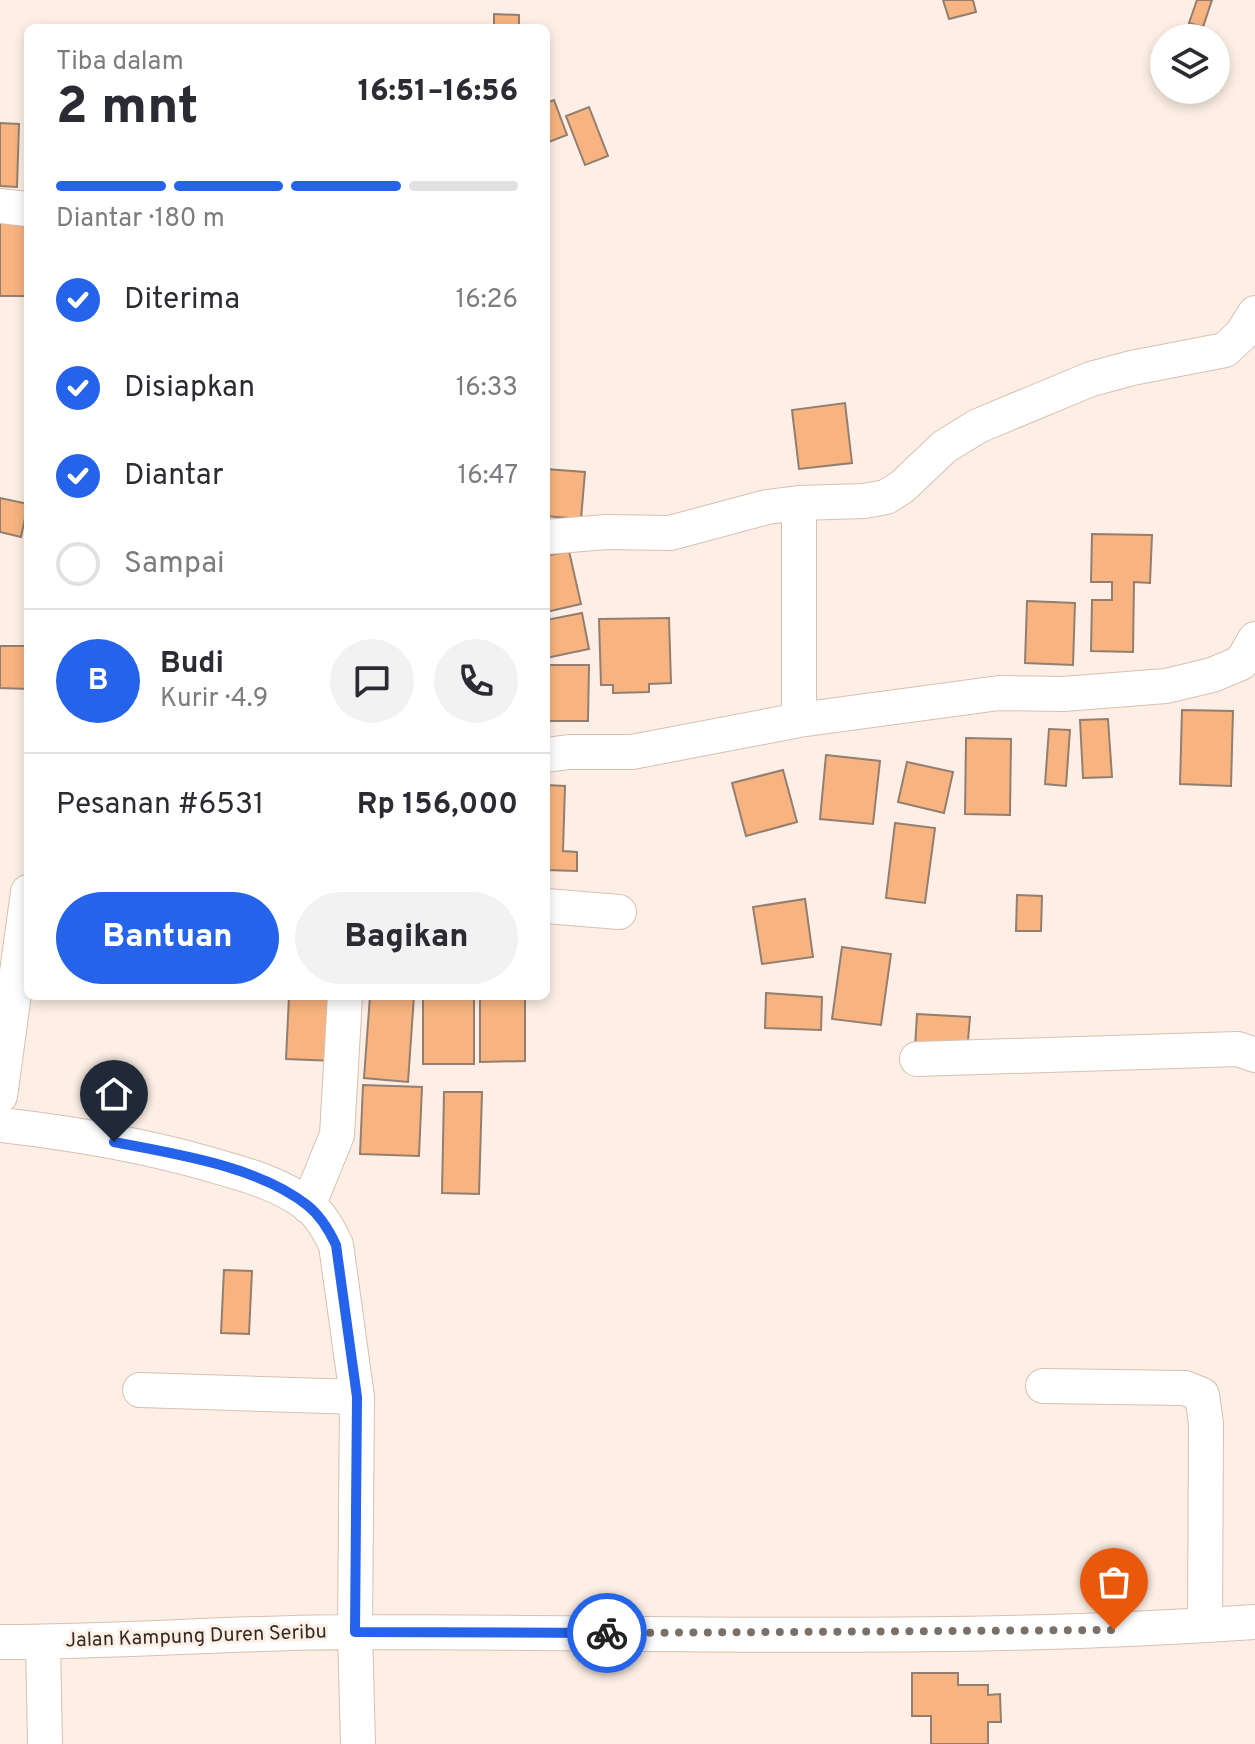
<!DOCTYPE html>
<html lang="id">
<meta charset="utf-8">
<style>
body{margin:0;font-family:Overpass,sans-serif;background:#f2f2f3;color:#2b2b33;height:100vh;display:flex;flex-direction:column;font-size:30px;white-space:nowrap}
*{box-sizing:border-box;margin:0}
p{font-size:26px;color:#7c7c81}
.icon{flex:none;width:44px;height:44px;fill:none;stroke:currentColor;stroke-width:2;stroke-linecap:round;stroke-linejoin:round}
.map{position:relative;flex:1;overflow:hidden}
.details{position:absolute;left:24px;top:24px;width:526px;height:976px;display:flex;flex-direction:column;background:#fff;border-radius:12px;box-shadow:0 4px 12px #0003}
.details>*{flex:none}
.fabs{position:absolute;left:1150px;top:24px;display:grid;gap:16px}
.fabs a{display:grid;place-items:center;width:80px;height:80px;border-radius:50%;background:#fff;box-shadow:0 4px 12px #0003;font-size:40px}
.pin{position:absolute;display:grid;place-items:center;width:68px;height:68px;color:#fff;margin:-82px -34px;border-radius:50% 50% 50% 0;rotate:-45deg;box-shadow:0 0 8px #0007}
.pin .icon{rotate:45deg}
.courier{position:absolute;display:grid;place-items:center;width:80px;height:80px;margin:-40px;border:6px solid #2563eb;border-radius:50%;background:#fff;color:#222;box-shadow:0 2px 10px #0007}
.headline em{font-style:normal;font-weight:800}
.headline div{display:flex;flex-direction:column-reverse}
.headline{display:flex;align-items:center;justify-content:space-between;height:136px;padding:0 32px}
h1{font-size:52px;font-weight:800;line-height:60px}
.bar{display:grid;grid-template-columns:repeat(4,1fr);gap:12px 8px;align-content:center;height:96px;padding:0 32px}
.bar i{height:10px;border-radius:6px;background:#e1e1e2}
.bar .current{background:#2563eb}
.bar p{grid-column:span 4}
.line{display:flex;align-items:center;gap:20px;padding:0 32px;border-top:2px solid #e1e1e2}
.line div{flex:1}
.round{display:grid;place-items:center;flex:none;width:84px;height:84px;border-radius:42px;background:#f2f2f3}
ol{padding:0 32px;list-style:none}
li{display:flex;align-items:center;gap:24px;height:88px}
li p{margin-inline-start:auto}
li .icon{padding:8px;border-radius:50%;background:#2563eb;color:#fff;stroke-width:4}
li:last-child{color:#7c7c81}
li i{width:44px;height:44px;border:4px solid #e1e1e2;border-radius:50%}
.action{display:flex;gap:16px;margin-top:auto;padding:16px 32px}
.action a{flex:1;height:92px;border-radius:48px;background:#2563eb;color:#fff;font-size:32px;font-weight:800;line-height:92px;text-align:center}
.action a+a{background:#f2f2f3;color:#2b2b33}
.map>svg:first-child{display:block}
.building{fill:#f7b480;stroke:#937e6f;stroke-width:2}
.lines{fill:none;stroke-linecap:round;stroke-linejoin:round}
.street-casing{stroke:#d7c0b0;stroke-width:36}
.street{stroke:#fff;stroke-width:34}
.done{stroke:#7a7068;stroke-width:8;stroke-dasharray:0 14.4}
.route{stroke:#2563eb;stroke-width:10}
.labels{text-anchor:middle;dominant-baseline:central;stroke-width:6;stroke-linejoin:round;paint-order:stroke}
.street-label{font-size:20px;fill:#342b25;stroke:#fdefe5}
</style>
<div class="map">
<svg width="1255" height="1744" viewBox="0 0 1255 1744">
<rect width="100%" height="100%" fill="#fdefe5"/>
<path class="building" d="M943 0H973L976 12 949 19Z
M1197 0H1212L1203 27 1189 23Z
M494 14 519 15V28H494Z
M554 100 567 135 546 143V103Z
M589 107 608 156 585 165 566 116Z
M0 123 19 124 17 187 0 186Z
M0 218 28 219V296H0Z
M845 403 852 463 799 469 792 410Z
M546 469 585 472 581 519 546 516Z
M0 498 28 504 21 537 0 532Z
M1092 534 1152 535 1150 583 1134 582 1133 652 1091 651 1092 600H1112V582H1091Z
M569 551 581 604 546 612V556Z
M1027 601 1075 603 1073 665 1025 663Z
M582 613 589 649 546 658V620Z
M669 618 671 683 649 684V692L613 693V685H601L599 619Z
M0 646H28V689L0 688Z
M546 665H589L588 721H546Z
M1182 710 1233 711 1231 786 1180 784Z
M1108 719 1112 777 1083 778 1080 720Z
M1049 729 1070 730 1066 786 1045 784Z
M966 738 1011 739 1010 815 965 814Z
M826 755 880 761 873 824 820 819Z
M907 762 953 772 944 813 898 802Z
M783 770 797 822 746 836 732 783Z
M546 785 565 786 563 851 577 852V871L546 870Z
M895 823 935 828 925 903 886 898Z
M1017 895 1042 896 1041 931H1016Z
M805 899 813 957 762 964 753 907Z
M842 947 891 954 881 1025 832 1019Z
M766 993 822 997 821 1030 765 1028Z
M289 996H339L336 1061 286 1059Z
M370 996H414L408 1082 364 1078Z
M423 996H474V1064H423Z
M480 996H525V1061L480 1062Z
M917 1014 970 1017 967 1052 915 1048Z
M363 1085 422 1087 419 1156 360 1154Z
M444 1092H482L479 1194 442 1193Z
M224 1270 252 1271 249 1334 221 1333Z
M912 1673H958V1685H988V1695L1000 1694 1001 1722H988V1744H931V1716H912Z"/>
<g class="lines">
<defs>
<path id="street" d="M0 206 28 209
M799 503V720
M546 537 606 532 670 533 767 507 799 503 864 501 886 497 902 487 944 447 978 426 1091 379 1132 368 1225 350 1242 334 1255 313
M546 755 569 752H632L799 720 999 693 1063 694 1166 686 1212 675 1241 663 1255 639
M546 906 619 912
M917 1059 1238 1049 1255 1055
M0 1096 28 892
M0 1125C71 1133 143 1145 212 1165 244 1174 281 1184 308 1205 321 1215 329 1230 336 1245L357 1397 355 1632 358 1744
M308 1206 337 1135 345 996
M1043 1386 1185 1388 1202 1395 1206 1424 1205 1625
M140 1390 357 1397
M0 1642C120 1642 240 1632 359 1632 658 1632 957 1643 1255 1622
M43 1642 45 1744"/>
</defs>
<use href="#street" class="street-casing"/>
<use href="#street" class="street"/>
</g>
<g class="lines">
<path class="done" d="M607 1633 1114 1630"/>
<path class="route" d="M114 1142C175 1154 258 1166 307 1205 321 1216 329 1230 336 1245L357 1397 355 1632 607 1633"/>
</g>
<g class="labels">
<g class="street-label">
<text transform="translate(196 1637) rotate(-2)">Jalan Kampung Duren Seribu</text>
</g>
</g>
</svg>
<div class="fabs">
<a><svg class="icon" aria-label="layers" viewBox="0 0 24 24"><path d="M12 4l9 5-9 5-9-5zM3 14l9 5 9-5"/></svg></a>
</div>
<div class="pin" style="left:1114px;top:1630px;background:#ea580c"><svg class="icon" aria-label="bag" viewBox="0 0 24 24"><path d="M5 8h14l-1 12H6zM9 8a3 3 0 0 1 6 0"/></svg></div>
<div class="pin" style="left:114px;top:1142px;background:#1f2937"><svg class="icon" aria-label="home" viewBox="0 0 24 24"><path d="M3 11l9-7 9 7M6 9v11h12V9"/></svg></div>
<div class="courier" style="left:607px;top:1633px"><svg class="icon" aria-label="bike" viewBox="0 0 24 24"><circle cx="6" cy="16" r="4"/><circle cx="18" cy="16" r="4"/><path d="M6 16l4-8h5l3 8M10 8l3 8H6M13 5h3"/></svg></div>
<section class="details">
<div class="headline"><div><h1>2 mnt</h1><p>Tiba dalam</p></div><em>16:51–16:56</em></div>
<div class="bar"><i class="current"></i><i class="current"></i><i class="current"></i><i></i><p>Diantar · 180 m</p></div>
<ol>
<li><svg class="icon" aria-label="check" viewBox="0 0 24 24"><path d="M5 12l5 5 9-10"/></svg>Diterima<p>16:26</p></li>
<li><svg class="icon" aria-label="check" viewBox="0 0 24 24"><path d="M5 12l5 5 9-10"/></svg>Disiapkan<p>16:33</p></li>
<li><svg class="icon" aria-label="check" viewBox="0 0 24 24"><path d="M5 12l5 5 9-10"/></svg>Diantar<p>16:47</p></li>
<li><i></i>Sampai</li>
</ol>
<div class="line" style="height:144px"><b class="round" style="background:#2563eb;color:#fff">B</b><div><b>Budi</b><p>Kurir · 4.9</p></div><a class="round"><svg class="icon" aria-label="chat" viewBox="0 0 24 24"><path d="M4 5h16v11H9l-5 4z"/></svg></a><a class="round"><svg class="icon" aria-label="phone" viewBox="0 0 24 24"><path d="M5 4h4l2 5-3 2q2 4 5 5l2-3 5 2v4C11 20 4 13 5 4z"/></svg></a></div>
<div class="line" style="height:104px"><div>Pesanan #6531</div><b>Rp 156,000</b></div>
<div class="action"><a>Bantuan</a><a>Bagikan</a></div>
</section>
</div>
